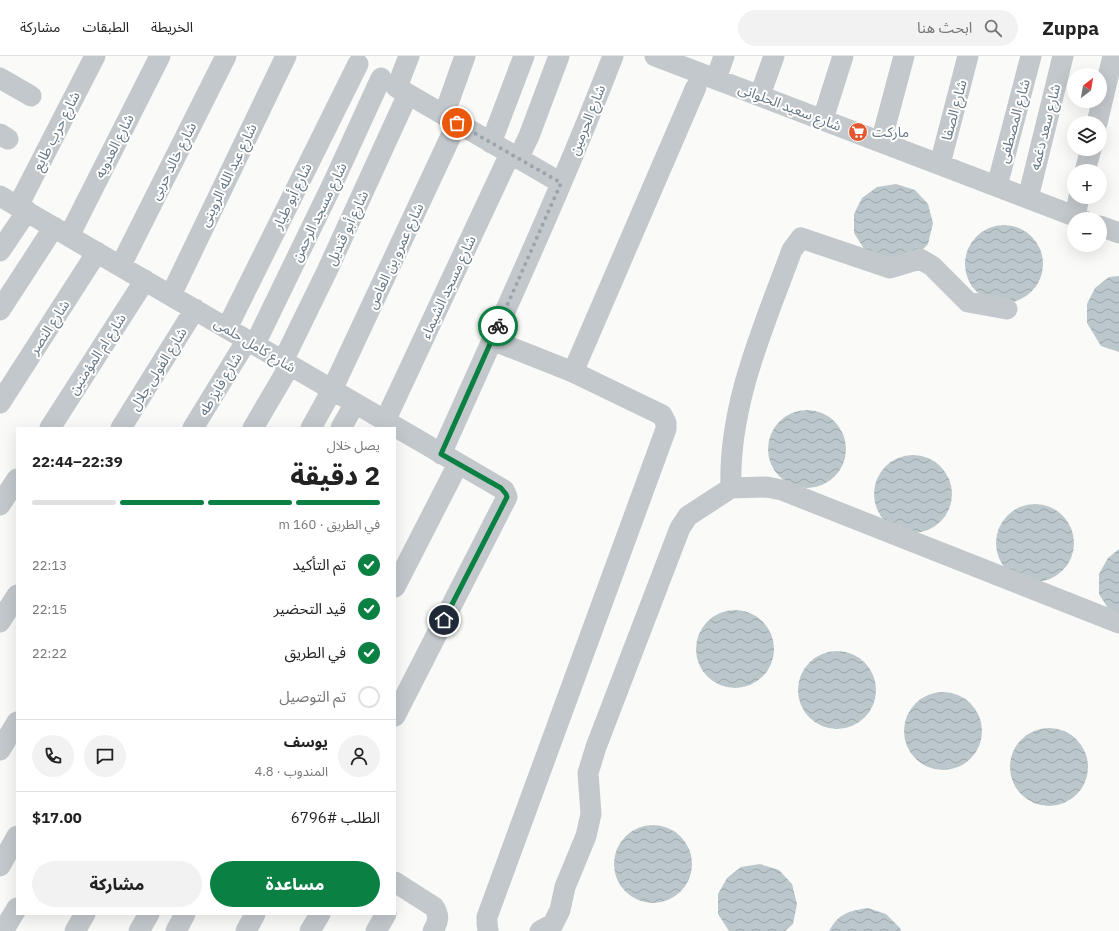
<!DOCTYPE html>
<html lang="ar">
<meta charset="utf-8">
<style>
body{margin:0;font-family:"IBM Plex Sans","Noto Sans Arabic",sans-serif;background:#f2f2f2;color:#222;direction:rtl;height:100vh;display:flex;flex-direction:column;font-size:15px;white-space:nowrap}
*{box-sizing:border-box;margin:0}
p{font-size:13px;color:#767676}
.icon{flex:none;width:22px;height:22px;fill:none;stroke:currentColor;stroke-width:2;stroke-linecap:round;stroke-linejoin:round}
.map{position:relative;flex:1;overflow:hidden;direction:ltr}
.side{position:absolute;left:16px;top:371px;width:380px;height:488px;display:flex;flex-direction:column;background:#fff;border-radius:0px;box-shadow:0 4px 16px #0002;direction:rtl}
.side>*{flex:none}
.needle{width:26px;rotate:31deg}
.tools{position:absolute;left:1067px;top:12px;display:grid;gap:8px}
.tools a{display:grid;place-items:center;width:40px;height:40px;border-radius:50%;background:#fff;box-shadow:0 4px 16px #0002;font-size:20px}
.pin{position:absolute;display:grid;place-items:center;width:34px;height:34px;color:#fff;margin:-17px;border:2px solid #fff;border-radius:50%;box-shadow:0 1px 4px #0007}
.courier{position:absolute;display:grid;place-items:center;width:40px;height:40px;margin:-20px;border:3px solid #0b8043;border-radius:50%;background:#fff;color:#222;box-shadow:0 1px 5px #0007}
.overview em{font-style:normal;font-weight:800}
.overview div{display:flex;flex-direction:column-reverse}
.overview{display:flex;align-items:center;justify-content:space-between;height:68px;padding:0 16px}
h1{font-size:26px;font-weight:800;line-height:30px}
.bar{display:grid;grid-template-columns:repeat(4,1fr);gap:6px 4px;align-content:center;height:48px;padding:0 16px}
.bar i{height:5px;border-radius:3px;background:#e0e0e0}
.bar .selected{background:#0b8043}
.bar p{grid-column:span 4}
.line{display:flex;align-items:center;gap:10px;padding:0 16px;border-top:1px solid #e0e0e0}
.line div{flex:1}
.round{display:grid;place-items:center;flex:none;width:42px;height:42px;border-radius:21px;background:#f2f2f2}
ol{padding:0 16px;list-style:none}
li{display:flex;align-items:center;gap:12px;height:44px}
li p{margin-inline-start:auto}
li .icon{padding:4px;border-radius:50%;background:#0b8043;color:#fff;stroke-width:4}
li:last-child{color:#767676}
li i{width:22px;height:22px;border:2px solid #e0e0e0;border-radius:50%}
.cta{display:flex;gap:8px;margin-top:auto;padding:8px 16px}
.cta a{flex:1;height:46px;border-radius:24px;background:#0b8043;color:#fff;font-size:16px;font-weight:800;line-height:46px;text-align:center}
.cta a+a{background:#f2f2f2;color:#222}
header{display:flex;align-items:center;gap:24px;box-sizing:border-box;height:56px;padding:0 20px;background:#fff;border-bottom:1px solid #e0e0e0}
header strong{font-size:19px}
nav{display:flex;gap:22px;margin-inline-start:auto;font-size:14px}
.search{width:280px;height:36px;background:#f2f2f2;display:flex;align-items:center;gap:10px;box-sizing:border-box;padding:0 14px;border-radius:22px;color:#767676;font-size:15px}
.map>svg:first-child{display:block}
.water{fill:url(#water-waves)}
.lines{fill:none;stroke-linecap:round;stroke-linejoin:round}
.minor{stroke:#c3c8cc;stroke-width:21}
.done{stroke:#99a4ac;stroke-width:4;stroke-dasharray:0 7.2}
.route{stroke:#0b8043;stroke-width:5}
.labels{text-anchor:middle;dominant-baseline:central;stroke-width:4;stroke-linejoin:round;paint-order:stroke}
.street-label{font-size:14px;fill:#657683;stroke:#fff}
.poi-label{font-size:14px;fill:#657683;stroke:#fff;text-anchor:start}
</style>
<header>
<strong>Zuppa</strong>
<div class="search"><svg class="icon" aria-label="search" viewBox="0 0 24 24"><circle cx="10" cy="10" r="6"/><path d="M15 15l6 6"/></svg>ابحث هنا</div>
<nav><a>الخريطة</a><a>الطبقات</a><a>مشاركة</a></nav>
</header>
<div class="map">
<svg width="1119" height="875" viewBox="0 0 1119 875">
<defs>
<pattern id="water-waves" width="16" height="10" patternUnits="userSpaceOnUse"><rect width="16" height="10" fill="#bbc7cb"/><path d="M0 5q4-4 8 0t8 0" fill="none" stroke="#9ca6aa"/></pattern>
</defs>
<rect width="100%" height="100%" fill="#fafaf8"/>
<path class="water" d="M896 128 915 134 928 148 933 167 928 188 913 203 868 199 854 177V158L862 142 877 131Z
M965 208a39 39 0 1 1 78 0a39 39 0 1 1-78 0Z
M1119 220V296L1101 290 1087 267V248L1095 232 1109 221Z
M768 393a39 39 0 1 1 78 0a39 39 0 1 1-78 0Z
M874 438a39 39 0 1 1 78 0a39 39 0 1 1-78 0Z
M996 487a39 39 0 1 1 78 0a39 39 0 1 1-78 0Z
M1119 493V562L1113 560 1099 538V518L1108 502Z
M696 593a39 39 0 1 1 78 0a39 39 0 1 1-78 0Z
M798 634a39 39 0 1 1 78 0a39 39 0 1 1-78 0Z
M904 675a39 39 0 1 1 78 0a39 39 0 1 1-78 0Z
M1010 711a39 39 0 1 1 78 0a39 39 0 1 1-78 0Z
M614 808a39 39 0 1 1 78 0a39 39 0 1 1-78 0Z
M760 808 779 814 792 828 797 848 793 868 785 875H729L718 858V838L727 822 741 811Z
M868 852 886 858 900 872 901 875H829C839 857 849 855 868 852Z"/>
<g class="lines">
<path class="minor" d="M655 0 1082 163
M0 22 31 40
M716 23 724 0
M396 31 561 127
M397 31 409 0
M760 39 774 0
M444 59 465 0
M823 63 843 0
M1097 67 1113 0
M0 78 8 83
M881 86 904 0
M491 87 524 0
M518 103 529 80 559 0
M940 108 968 0
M1085 115 1091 93
M997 130 1031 0
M0 140 504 434 507 441 395 660
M1028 142 1063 0
M18 150 95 0
M1075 160 1079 141
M1100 170 1119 177
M69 180 160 0
M0 195 27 155
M121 209 226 0
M171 239 286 0
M0 254 54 171
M227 272 358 8
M255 288 333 127 381 22
M283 305 327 215 408 38
M573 316 696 31
M0 347 97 196
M385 365 510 98
M50 372 145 224
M121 372 195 253
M193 372 247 284
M253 372 290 309
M311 372 332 334 457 67
M341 372 355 347
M441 398C500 266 561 135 613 0
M731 432C728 349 764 270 792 194L801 182 890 212 920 203 932 210 968 246 1007 253
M0 449 17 423
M395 531 458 408
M0 566 17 539
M0 694 17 666
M0 810 17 780
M395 826 434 851C440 860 438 866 433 875
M3 875 17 852
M75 875 85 858
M139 875 149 858
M176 875 185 858
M246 875 255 858
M310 875 320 858
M376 875 386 858
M488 875 487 867V861L666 373V367L662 359 573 316 492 284
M540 875 553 868 560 854 565 831 586 780 591 758 588 717 596 691 680 472 688 460 731 432 767 431 782 434 1119 567"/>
</g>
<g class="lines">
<path class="done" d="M457 67 561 127 498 270"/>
<path class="route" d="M444 564 507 441 506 438 501 432 441 398 498 270"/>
</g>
<defs>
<symbol id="supermarket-disc" viewBox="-11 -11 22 22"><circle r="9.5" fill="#e4572e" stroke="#fff"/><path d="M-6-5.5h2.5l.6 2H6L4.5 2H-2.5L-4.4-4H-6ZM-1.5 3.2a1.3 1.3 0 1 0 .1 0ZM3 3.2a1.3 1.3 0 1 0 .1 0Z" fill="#fff"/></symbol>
</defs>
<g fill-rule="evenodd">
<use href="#supermarket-disc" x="847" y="65" width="22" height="22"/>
</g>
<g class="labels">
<g class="street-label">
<text transform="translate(790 51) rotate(21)">شارع سعيد الحلوانى</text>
<text transform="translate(954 54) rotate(-75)">شارع الصفا</text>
<text transform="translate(587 64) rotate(-68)">شارع الحرمين</text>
<text transform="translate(1014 65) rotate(-75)">شارع المصطفى</text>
<text transform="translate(1045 71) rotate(-76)">شارع سعد دغمه</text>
<text transform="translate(56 75) rotate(-63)">شارع حرب طايع</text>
<text transform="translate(114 90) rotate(-63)">شارع العدويه</text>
<text transform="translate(173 105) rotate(-63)">شارع خالد حربى</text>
<text transform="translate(228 119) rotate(-64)">شارع عبد الله الروينى</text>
<text transform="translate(292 140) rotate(-64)">شارع أبو طيار</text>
<text transform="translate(319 156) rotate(-64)">شارع مسجد الرحمن</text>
<text transform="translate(347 172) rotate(-65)">شارع أبو قنديل</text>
<text transform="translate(395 200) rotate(-65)">شارع عمرو بن العاص</text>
<text transform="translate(448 231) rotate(-65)">شارع مسجد الشيماء</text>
<text transform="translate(49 271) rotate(-57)">شارع النصر</text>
<text transform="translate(255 289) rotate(31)">شارع كامل حلمى</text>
<text transform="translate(97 298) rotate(-57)">شارع ام المؤمنين</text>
<text transform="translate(158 313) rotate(-58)">شارع الفولى جلال</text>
<text transform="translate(220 328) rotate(-59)">شارع فايز طه</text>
</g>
<g class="poi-label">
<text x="872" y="76">ماركت</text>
</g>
</g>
</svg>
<div class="tools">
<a><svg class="needle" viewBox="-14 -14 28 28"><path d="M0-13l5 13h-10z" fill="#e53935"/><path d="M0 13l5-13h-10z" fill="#767676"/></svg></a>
<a><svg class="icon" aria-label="layers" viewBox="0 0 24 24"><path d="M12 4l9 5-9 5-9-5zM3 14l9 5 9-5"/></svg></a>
<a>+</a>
<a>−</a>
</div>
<div class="pin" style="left:457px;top:67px;background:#ea580c"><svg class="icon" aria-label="bag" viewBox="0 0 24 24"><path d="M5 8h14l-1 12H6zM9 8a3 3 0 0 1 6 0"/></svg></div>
<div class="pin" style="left:444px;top:564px;background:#1f2937"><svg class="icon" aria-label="home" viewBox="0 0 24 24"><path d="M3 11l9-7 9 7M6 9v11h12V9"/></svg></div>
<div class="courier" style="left:498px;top:270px"><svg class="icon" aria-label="bike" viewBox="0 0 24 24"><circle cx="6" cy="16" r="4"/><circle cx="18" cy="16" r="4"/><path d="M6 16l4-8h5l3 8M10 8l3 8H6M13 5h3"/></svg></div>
<section class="side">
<div class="overview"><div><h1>2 دقيقة</h1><p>يصل خلال</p></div><em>22:39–22:44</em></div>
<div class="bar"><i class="selected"></i><i class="selected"></i><i class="selected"></i><i></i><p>في الطريق · 160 m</p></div>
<ol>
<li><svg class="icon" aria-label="check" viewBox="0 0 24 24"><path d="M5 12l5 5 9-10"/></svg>تم التأكيد<p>22:13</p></li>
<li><svg class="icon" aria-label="check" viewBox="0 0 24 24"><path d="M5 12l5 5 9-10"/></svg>قيد التحضير<p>22:15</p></li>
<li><svg class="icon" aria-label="check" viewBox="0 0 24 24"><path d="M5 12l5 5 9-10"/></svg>في الطريق<p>22:22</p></li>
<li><i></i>تم التوصيل</li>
</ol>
<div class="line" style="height:72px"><a class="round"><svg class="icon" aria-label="person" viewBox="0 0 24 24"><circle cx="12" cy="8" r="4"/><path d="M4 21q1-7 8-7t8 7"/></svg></a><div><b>يوسف</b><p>المندوب · 4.8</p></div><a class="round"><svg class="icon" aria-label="chat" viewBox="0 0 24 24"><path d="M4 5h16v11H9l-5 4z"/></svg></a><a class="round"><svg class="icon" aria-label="phone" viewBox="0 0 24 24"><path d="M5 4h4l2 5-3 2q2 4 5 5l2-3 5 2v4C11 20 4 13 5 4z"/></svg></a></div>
<div class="line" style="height:52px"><div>الطلب #6796</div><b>$17.00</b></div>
<div class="cta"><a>مساعدة</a><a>مشاركة</a></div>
</section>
</div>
